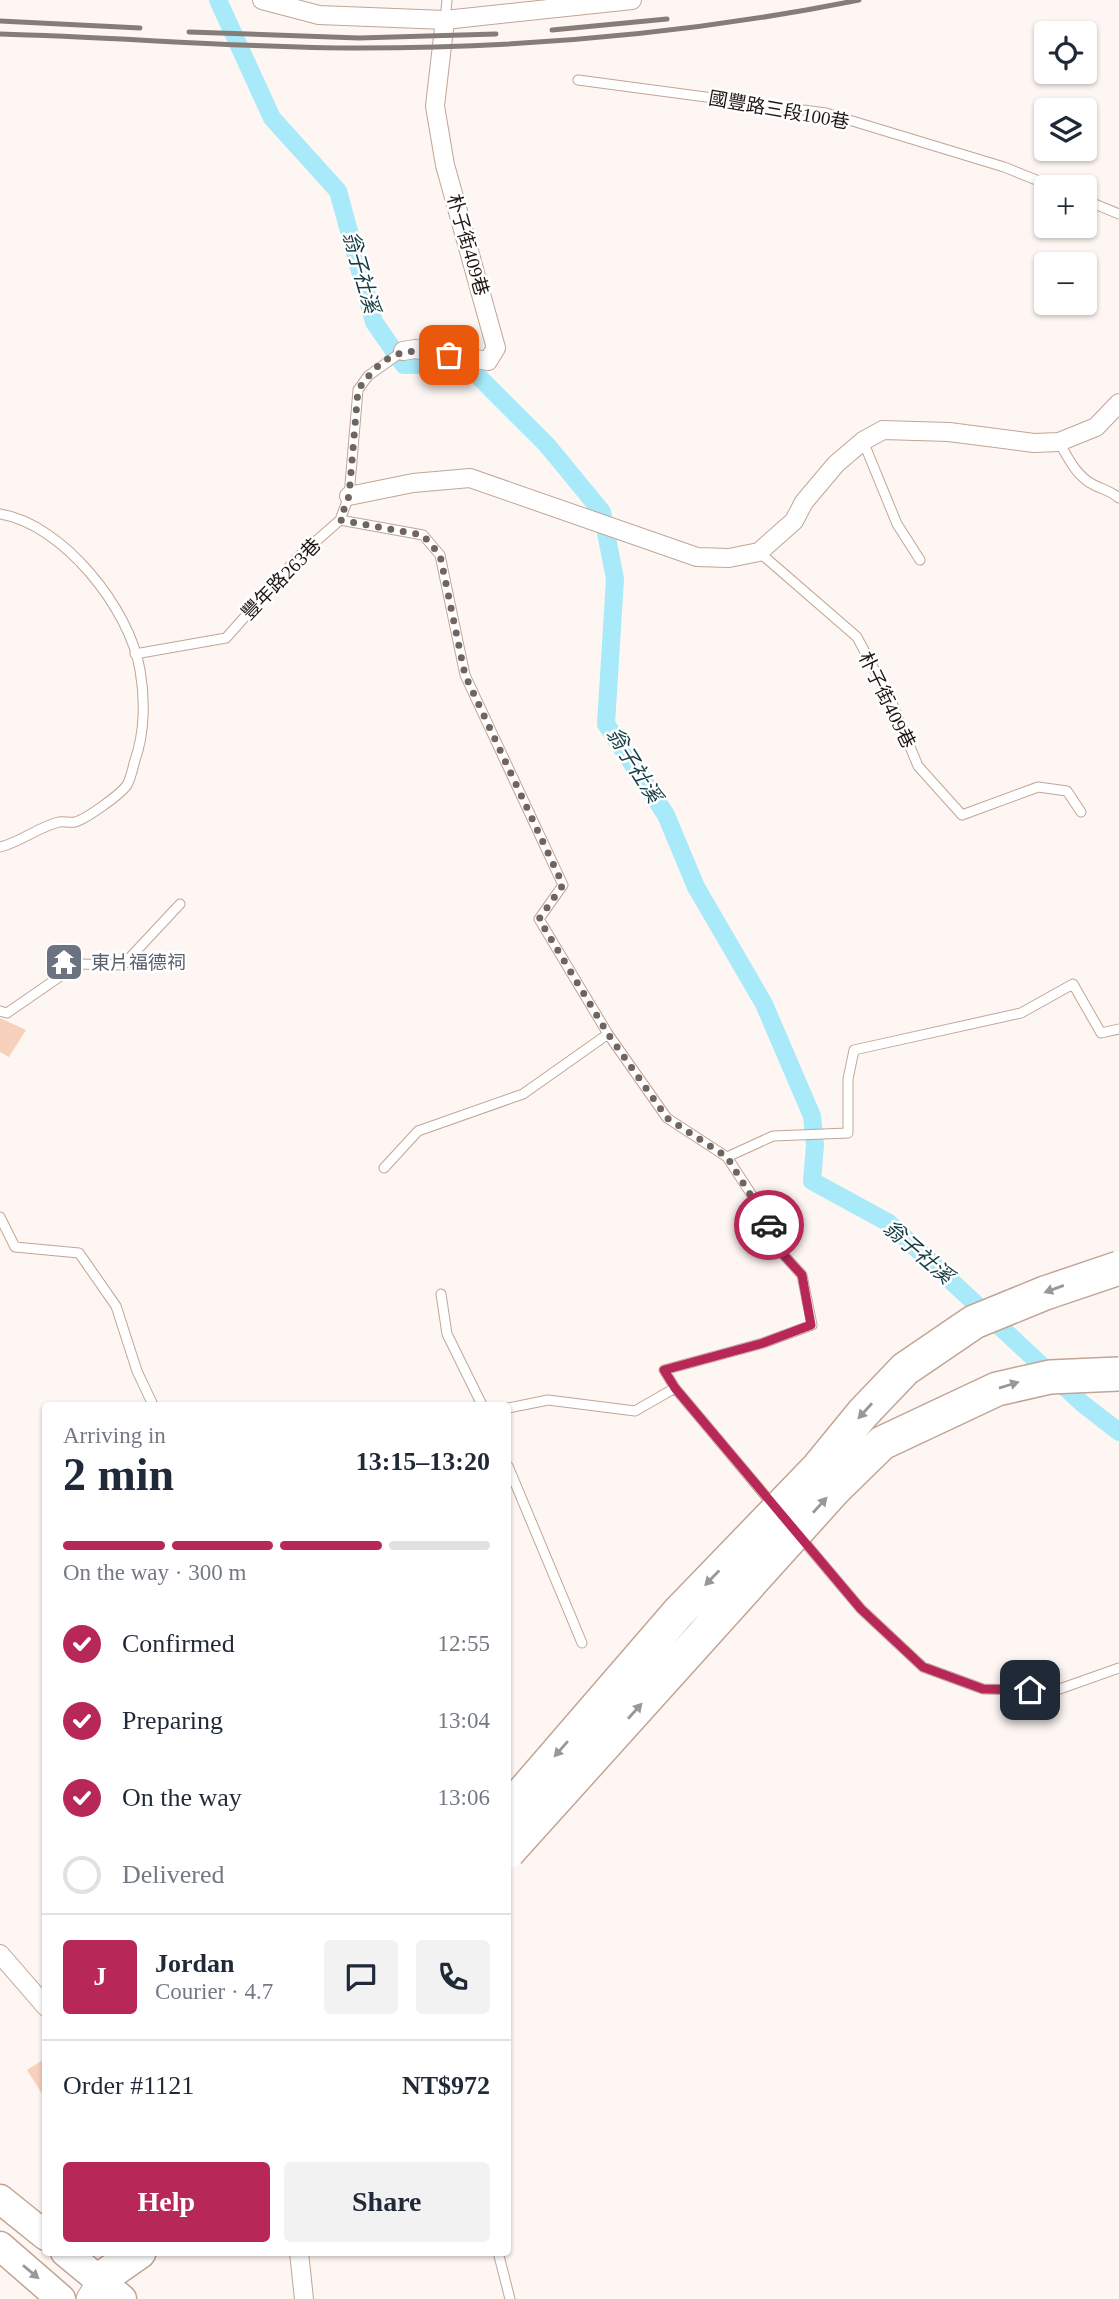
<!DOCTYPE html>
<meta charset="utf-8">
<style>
body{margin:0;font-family:"Times New Roman","Noto Sans TC",serif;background:#f2f2f3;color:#1f2937;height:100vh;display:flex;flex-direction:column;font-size:26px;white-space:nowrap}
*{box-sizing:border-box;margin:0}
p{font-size:23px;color:#747a83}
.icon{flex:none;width:38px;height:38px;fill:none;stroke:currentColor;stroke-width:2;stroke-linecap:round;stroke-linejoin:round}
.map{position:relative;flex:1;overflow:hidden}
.details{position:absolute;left:42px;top:1402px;width:469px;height:854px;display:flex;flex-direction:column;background:#fff;border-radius:7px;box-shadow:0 2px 5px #0004}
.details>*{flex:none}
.tools{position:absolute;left:1034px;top:21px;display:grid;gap:14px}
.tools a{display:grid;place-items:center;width:63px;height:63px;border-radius:7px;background:#fff;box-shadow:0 2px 5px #0004;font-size:35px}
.pin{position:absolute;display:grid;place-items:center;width:60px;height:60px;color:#fff;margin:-30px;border-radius:14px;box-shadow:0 4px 10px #0006}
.courier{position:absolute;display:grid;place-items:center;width:70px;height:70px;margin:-35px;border:5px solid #b72859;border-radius:50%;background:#fff;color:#222;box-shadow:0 2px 9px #0007}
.headline em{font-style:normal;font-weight:700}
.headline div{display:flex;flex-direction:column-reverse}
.headline{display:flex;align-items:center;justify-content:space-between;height:119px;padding:0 21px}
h1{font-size:46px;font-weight:700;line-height:52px}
.bar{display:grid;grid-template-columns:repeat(4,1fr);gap:10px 7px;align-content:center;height:84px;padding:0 21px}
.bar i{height:9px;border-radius:5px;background:#e0e1e3}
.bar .current{background:#b72859}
.bar p{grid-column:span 4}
.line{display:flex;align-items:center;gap:18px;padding:0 21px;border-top:2px solid #e0e1e3}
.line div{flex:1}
.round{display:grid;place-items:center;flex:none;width:74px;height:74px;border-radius:7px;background:#f2f2f3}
ol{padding:0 21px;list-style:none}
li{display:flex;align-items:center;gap:21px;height:77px}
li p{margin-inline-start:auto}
li .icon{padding:7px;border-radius:50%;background:#b72859;color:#fff;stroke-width:4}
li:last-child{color:#747a83}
li i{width:38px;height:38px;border:4px solid #e0e1e3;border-radius:50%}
.action{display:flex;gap:14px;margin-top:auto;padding:14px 21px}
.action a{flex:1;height:80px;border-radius:7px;background:#b72859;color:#fff;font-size:28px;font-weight:700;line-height:80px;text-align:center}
.action a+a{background:#f2f2f3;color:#1f2937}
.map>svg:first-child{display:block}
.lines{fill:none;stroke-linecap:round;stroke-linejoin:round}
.canal{stroke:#a8eaf9;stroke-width:18}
.building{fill:#f7d1bc}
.service-casing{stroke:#c2a595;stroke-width:11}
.minor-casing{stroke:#c2a595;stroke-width:20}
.tertiary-casing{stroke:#c2a595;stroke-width:25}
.primary-casing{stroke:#c2a595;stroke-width:31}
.motorway-casing{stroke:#c2a595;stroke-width:36}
.service{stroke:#fff;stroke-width:9}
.minor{stroke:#fff;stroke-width:18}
.tertiary{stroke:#fff;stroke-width:23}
.primary{stroke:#fff;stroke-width:28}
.motorway{stroke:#fff;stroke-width:33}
.rail{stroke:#867d79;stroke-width:5}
.motorway-bridge-casing{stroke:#c2a595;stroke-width:36;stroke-linecap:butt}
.motorway-bridge{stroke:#fff;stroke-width:33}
.oneway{fill:#9b9794}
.done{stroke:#6e6560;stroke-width:7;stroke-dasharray:0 12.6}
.route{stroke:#b72859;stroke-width:9}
.labels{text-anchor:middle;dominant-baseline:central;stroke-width:5;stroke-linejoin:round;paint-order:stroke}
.street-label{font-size:19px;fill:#211711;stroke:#fff}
.worship-label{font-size:19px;fill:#5b616d;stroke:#fff;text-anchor:start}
.water-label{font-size:21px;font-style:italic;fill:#143c44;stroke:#fff}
</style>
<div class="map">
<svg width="1119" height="2299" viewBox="0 0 1119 2299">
<rect width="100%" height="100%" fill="#fdf6f3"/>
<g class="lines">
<path class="canal" d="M218 0 272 118 338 191 374 322 404 365 466 364 547 445 602 512 615 579 606 724 666 815 696 887 764 1004 812 1116 815 1145 812 1181 889 1223 1083 1404 1119 1432"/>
</g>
<path class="building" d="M0 1018 26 1030 9 1057 0 1052Z
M46 2058V2100L27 2070Z"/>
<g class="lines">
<defs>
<path id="service" d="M445 20 447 0
M578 80 826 113 1004 167 1054 187
M1085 200 1119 214
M863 441 897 524 920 560
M1059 442C1068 458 1077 477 1094 485 1104 490 1111 491 1119 498
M0 514C63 524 130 609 140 670 145 698 145 732 135 760 133 767 131 778 127 785 120 795 86 819 75 822 70 823 64 821 59 822 38 827 21 842 0 847
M340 520 423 535 440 555 465 675 563 885 539 919 608 1034 667 1118 727 1157 759 1206 781 1252 802 1275 812 1325 763 1343 664 1370 675 1388 774 1506
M759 552 857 637 892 703 918 766 962 815 1038 787 1067 791 1081 812
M135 654 226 638 298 557 340 520 349 496 358 390 368 376 403 351
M0 1011 7 1013 78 964 123 965 180 904
M727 1157 773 1136 848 1133V1079L854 1050 1021 1013 1073 984 1101 1033 1119 1029
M384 1168 418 1131 523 1094 608 1034
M0 1217 15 1247 79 1253 116 1306 137 1371 153 1405
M441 1294 447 1334 482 1405
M508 1408 548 1400 635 1411 675 1388
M508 1466 582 1643
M801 1538 861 1609 923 1667 983 1689 1054 1691 1119 1668
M498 2252 510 2299"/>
<path id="minor" d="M262 0 319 15 445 20 632 0
M403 351 415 349 488 361 496 348 445 165 435 106 445 20
M349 496 413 483 470 478 697 557 729 558 759 552 794 521 804 502 836 464 863 441 883 430 949 432 1034 443 1059 442 1096 427 1119 403
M0 1954 46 2007
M299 2252 304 2299"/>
<path id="tertiary" d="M88 2299 99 2280"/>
<path id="primary" d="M0 2199 46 2236
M0 2246 61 2299
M65 2252 122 2299"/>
<path id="motorway" d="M99 2280 139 2252"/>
</defs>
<use href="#service" class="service-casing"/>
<use href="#minor" class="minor-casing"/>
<use href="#tertiary" class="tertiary-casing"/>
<use href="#primary" class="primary-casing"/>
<use href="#motorway" class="motorway-casing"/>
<use href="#service" class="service"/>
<use href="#minor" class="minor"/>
<use href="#tertiary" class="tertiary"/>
<use href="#primary" class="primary"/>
<use href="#motorway" class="motorway"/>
<path class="rail" d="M0 21 140 28
M552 30 667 19
M189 32 359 38 496 34
M0 34C120 37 239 48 359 48 527 48 695 33 859 0"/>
<defs>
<path id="motorway-bridge" d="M508 1810 678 1613 818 1468 863 1413 905 1369 974 1322 1045 1293 1119 1268
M508 1852 834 1490 882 1443 997 1389 1050 1377 1119 1374"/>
</defs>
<use href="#motorway-bridge" class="motorway-bridge-casing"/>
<use href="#motorway-bridge" class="motorway-bridge"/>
</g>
<defs><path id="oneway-solid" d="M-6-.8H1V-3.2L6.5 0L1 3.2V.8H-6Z" transform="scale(1.75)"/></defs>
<g class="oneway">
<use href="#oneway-solid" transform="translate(1054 1289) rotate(160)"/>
<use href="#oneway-solid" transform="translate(1009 1385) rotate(-17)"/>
<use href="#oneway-solid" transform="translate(865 1411) rotate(132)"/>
<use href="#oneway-solid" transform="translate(820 1505) rotate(-48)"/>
<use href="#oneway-solid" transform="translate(712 1578) rotate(134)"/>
<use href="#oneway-solid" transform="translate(635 1711) rotate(-48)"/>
<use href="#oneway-solid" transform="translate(561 1749) rotate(131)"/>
<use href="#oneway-solid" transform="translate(31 2272) rotate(40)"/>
</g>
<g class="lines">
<path class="done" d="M449 355C403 347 386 350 358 390L349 496 340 520 423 535 440 555 465 675 563 885 539 919 608 1034 667 1118 727 1157 769 1225"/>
<path class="route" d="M769 1225 781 1252 802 1275 811 1325 763 1343 664 1370 675 1388 861 1609 923 1667 983 1689 1030 1690"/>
</g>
<defs>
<symbol id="temple-square" viewBox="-11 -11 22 22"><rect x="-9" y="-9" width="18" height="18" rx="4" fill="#6b7280" stroke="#fff"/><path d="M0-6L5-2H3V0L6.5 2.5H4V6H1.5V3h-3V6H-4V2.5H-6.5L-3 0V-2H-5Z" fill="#fff"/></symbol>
</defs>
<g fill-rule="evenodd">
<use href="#temple-square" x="42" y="940" width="44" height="44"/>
</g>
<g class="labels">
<g class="street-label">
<text transform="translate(779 110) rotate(10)">國豐路三段100巷</text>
<text transform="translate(468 245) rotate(74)">朴子街409巷</text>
<text transform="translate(281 579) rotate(-46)">豐年路263巷</text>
<text transform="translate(887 700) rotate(64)">朴子街409巷</text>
</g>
<g class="worship-label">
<text x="91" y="962">東片福德祠</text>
</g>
<g class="water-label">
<text transform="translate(361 272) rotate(74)">翁子社溪</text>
<text transform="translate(634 765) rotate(58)">翁子社溪</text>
<text transform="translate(918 1252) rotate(41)">翁子社溪</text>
</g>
</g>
</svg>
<div class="tools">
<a><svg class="icon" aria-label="locate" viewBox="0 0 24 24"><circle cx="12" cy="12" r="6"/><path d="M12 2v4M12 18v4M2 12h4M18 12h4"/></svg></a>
<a><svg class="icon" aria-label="layers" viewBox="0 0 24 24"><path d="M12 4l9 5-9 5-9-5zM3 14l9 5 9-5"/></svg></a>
<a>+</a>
<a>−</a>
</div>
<div class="pin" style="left:449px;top:355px;background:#ea580c"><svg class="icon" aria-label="bag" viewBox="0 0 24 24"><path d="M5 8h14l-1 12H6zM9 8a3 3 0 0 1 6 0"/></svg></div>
<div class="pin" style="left:1030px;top:1690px;background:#1f2937"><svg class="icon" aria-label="home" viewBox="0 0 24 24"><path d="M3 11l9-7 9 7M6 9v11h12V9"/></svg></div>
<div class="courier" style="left:769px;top:1225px"><svg class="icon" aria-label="car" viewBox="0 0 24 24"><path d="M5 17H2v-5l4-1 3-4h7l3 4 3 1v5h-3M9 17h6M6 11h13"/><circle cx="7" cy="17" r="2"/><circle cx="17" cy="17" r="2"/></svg></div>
<section class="details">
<div class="headline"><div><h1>2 min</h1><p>Arriving in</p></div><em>13:15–13:20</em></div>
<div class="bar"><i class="current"></i><i class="current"></i><i class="current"></i><i></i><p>On the way · 300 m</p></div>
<ol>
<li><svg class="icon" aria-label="check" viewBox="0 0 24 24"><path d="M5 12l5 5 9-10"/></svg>Confirmed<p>12:55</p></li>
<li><svg class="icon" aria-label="check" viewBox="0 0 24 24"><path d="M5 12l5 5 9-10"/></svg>Preparing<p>13:04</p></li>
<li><svg class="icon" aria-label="check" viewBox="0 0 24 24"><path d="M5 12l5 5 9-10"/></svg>On the way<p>13:06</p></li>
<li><i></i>Delivered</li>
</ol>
<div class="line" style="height:126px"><b class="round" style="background:#b72859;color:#fff">J</b><div><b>Jordan</b><p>Courier · 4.7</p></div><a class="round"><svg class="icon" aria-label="chat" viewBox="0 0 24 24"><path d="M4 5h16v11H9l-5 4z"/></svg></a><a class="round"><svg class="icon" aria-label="phone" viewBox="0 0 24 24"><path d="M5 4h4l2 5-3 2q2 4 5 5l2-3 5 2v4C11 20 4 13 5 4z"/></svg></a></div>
<div class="line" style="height:91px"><div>Order #1121</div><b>NT$972</b></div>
<div class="action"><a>Help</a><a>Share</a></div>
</section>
</div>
